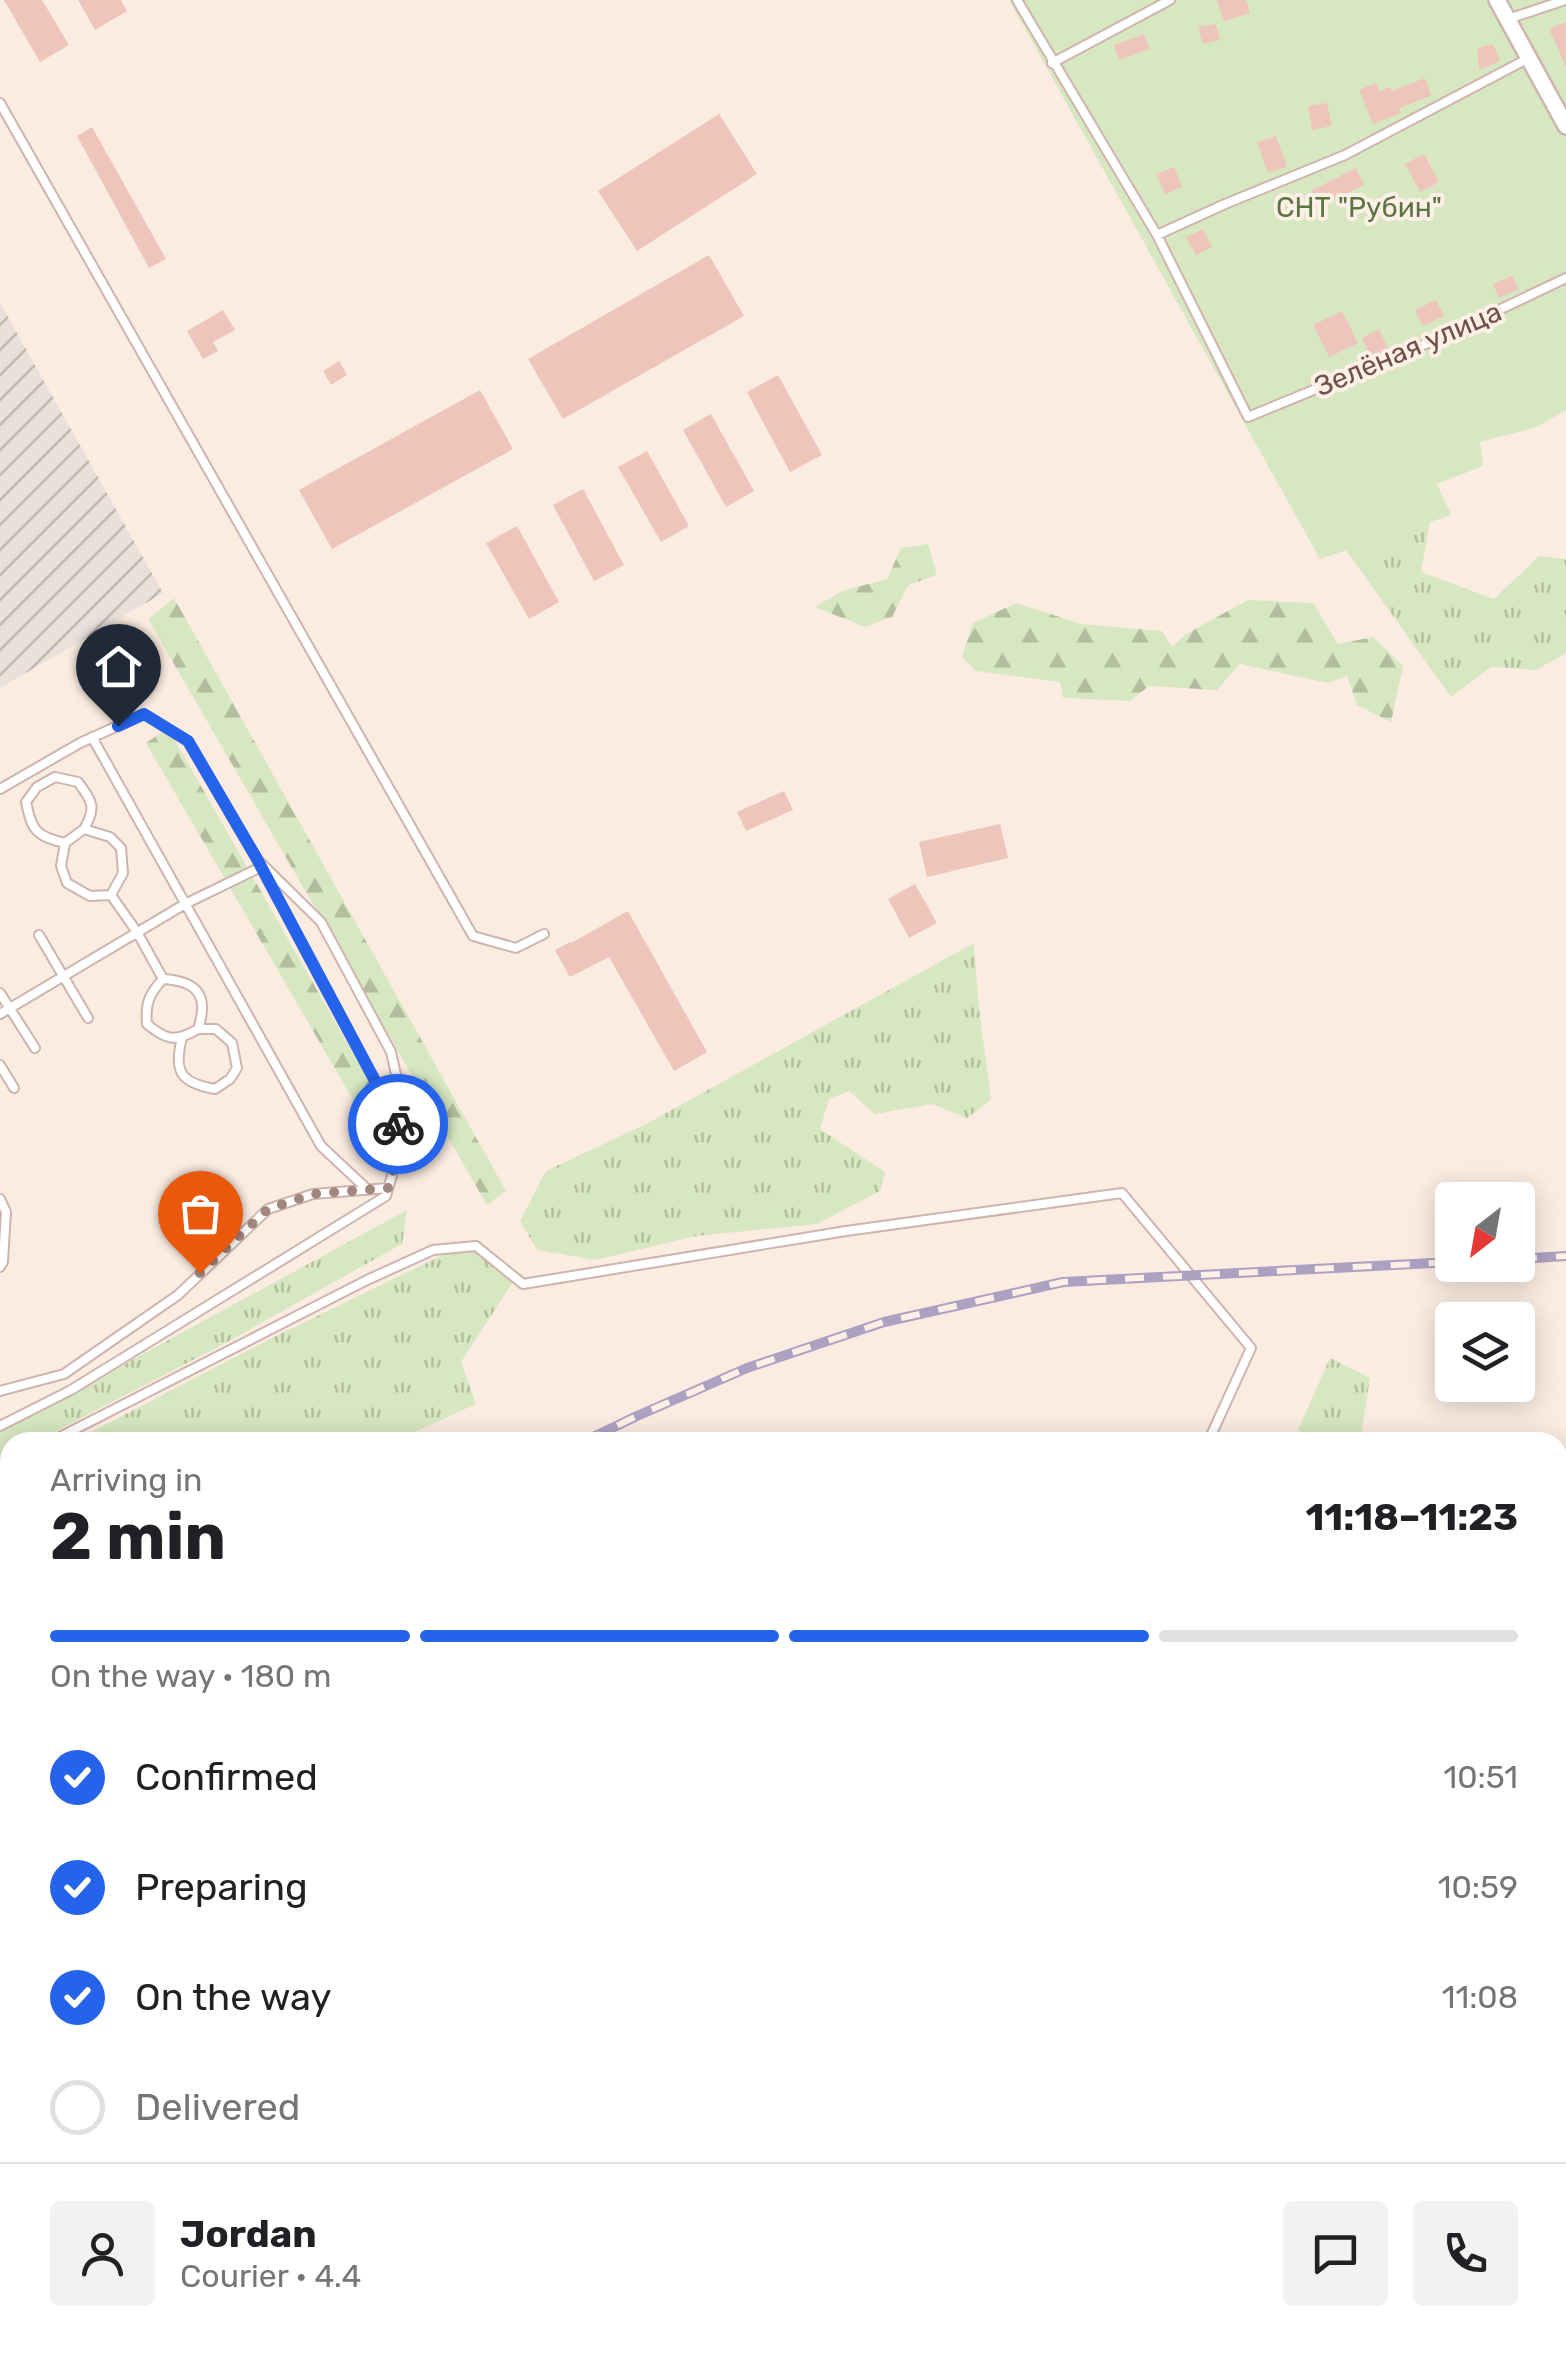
<!DOCTYPE html>
<meta charset="utf-8">
<style>
body{margin:0;font-family:Rubik,sans-serif;background:#f2f2f2;color:#202124;height:100vh;display:flex;flex-direction:column;font-size:38px;white-space:nowrap}
*{box-sizing:border-box;margin:0}
p{font-size:32px;color:#757577}
.icon{flex:none;width:55px;height:55px;fill:none;stroke:currentColor;stroke-width:2;stroke-linecap:round;stroke-linejoin:round}
.map{position:relative;flex:1;overflow:hidden}
.side{position:absolute;left:0px;top:1432px;width:1568px;height:932px;display:flex;flex-direction:column;background:#fff;border-radius:30px 30px 0 0;box-shadow:0 5px 25px #0003}
.side>*{flex:none}
.needle{width:65px;rotate:211deg}
.buttons{position:absolute;left:1435px;top:1182px;display:grid;gap:20px}
.buttons a{display:grid;place-items:center;width:100px;height:100px;border-radius:10px;background:#fff;box-shadow:0 5px 25px #0003;font-size:50px}
.pin{position:absolute;display:grid;place-items:center;width:85px;height:85px;color:#fff;margin:-102px -42px;border-radius:50% 50% 50% 0;rotate:-45deg;box-shadow:0 0 10px #0007}
.pin .icon{rotate:45deg}
.courier{position:absolute;display:grid;place-items:center;width:100px;height:100px;margin:-50px;border:8px solid #2563eb;border-radius:50%;background:#fff;color:#222;box-shadow:0 2px 12px #0007}
.headline em{font-style:normal;font-weight:700}
.headline div{display:flex;flex-direction:column-reverse}
.headline{display:flex;align-items:center;justify-content:space-between;height:170px;padding:0 50px}
h1{font-size:65px;font-weight:700;line-height:75px}
.bar{display:grid;grid-template-columns:repeat(4,1fr);gap:15px 10px;align-content:center;height:120px;padding:0 50px}
.bar i{height:12px;border-radius:8px;background:#e0e0e0}
.bar .on{background:#2563eb}
.bar p{grid-column:span 4}
.line{display:flex;align-items:center;gap:25px;padding:0 50px;border-top:2px solid #e0e0e0}
.line div{flex:1}
.round{display:grid;place-items:center;flex:none;width:105px;height:105px;border-radius:10px;background:#f2f2f2}
ol{padding:0 50px;list-style:none}
li{display:flex;align-items:center;gap:30px;height:110px}
li p{margin-inline-start:auto}
li .icon{padding:10px;border-radius:50%;background:#2563eb;color:#fff;stroke-width:4}
li:last-child{color:#757577}
li i{width:55px;height:55px;border:5px solid #e0e0e0;border-radius:50%}
.map>svg:first-child{display:block}
.industrial{fill:url(#industrial-furrows)}
.grass{fill:url(#grass-tufts)}
.forest{fill:url(#forest-firs)}
.cemetery{fill:url(#cemetery-stones)}
.green{fill:#d7e7c1}
.building{fill:#eec5ba}
.lines{fill:none;stroke-linecap:round;stroke-linejoin:round}
.lane-casing{stroke:#cdb4ac;stroke-width:12}
.street-casing{stroke:#cdb4ac;stroke-width:20}
.path{stroke:#d3a99e;stroke-width:4;stroke-dasharray:2.5 8;stroke-linecap:butt}
.lane{stroke:#fff;stroke-width:8}
.street{stroke:#fff;stroke-width:15}
.rail-casing{stroke:#ada1c2;stroke-width:10}
.rail{stroke:#fef0e7;stroke-width:6;stroke-dasharray:19;stroke-linecap:butt}
.done{stroke:#a1877f;stroke-width:10;stroke-dasharray:0 18}
.route{stroke:#2563eb;stroke-width:12}
.labels{text-anchor:middle;dominant-baseline:central;stroke-width:8;stroke-linejoin:round;paint-order:stroke}
.park-label{font-size:28px;fill:#5b7542;stroke:#fef0e7}
.street-label{font-size:28px;fill:#70504a;stroke:#fef0e7}
</style>
<div class="map">
<svg width="1566" height="2363" viewBox="0 0 1566 2363">
<defs>
<pattern id="industrial-furrows" width="10" height="10" patternUnits="userSpaceOnUse" patternTransform="scale(2.5)"><rect width="10" height="10" fill="#e9e0dc"/><path d="M-1 1l2-2M0 10L10 0M9 11l2-2" fill="none" stroke="#c1b8b4"/></pattern>
<pattern id="grass-tufts" width="24" height="20" patternUnits="userSpaceOnUse" patternTransform="scale(2.5)"><rect width="24" height="20" fill="#d7e7c1"/><path d="M3 7l-1-3M5 7V3M7 7l1-3M15 17l-1-3M17 17v-4M19 17l1-3" fill="none" stroke="#b3be9f"/></pattern>
<pattern id="forest-firs" width="22" height="20" patternUnits="userSpaceOnUse" patternTransform="scale(2.5)"><rect width="22" height="20" fill="#d7e7c1"/><path d="M5 1l3.5 6h-7zM16 11l3.5 6h-7z" fill="#b3be9f"/></pattern>
<pattern id="cemetery-stones" width="16" height="16" patternUnits="userSpaceOnUse" patternTransform="scale(2.5)"><rect width="16" height="16" fill="#d7e7c1"/><path d="M2 7V4a2 2 0 0 1 4 0v3zM10 15v-3a2 2 0 0 1 4 0v3z" fill="#b3be9f"/></pattern>
</defs>
<rect width="100%" height="100%" fill="#fbece1"/>
<path class="industrial" d="M0 303 163 593 0 688Z"/>
<path class="grass" d="M1430 521 1421 572 1494 599 1539 556 1566 559V653L1536 670 1491 667 1451 697 1346 550Z
M974 943 979 1009 991 1100 967 1118 932 1104 875 1114 849 1091 829 1099 820 1129 885 1172 880 1191 817 1224 696 1236 596 1260 537 1250 520 1221 546 1171 648 1123Z
M407 1210 402 1244 222 1345 35 1442H10V1456L0 1461V1432Z
M457 1248 499 1259 513 1282 461 1362 476 1404 393 1442H72L274 1337Z
M1330 1358 1370 1378 1360 1442H1315V1438L1298 1430Z
M10 1475V1660L0 1666V1480Z
M0 2008 10 2011V2068L0 2064Z
M10 2151V2216L0 2220V2160Z
M689 2355H742L735 2363H667Z
M772 2355H822L824 2363H772Z"/>
<path class="forest" d="M928 544 937 575 908 585 892 617 865 627 815 607 842 591 887 579 901 548Z
M174 598 506 1191 487 1205 148 619Z
M1248 600 1313 603 1338 644 1373 637 1403 666 1391 722 1357 705 1347 676 1328 683 1240 664 1217 690 1149 686 1130 701 1063 698 1060 682 976 671 962 657 973 623 1016 603 1081 624 1162 631 1172 647 1186 634Z
M168 728 399 1134 381 1148 146 743Z
M1566 1574V1750L1558 1755V1579Z"/>
<path class="cemetery" d="M873 2355H985L989 2363H870Z"/>
<path class="green" d="M1009 0H1566V410L1537 427 1480 442 1483 466 1437 484 1451 515 1320 559Z"/>
<path class="building" d="M4 0H42L69 45 40 62Z
M78 0H121L127 11 95 30Z
M1217 0H1246L1250 13 1224 21Z
M1566 22V67L1549 29Z
M1216 24 1220 40 1202 44 1199 27Z
M1144 34 1150 49 1119 60 1114 45Z
M1493 44 1500 61 1479 70 1477 48Z
M1425 78 1431 96 1399 108 1401 113 1373 124 1359 90 1376 83 1380 91 1390 87 1392 91Z
M1327 103 1332 126 1312 130 1308 106Z
M719 114 757 174 637 251 598 191Z
M92 127 166 259 149 268 77 136Z
M1276 136 1287 167 1268 173 1257 142Z
M1424 154 1439 182 1420 192 1405 164Z
M1174 167 1182 187 1165 194 1156 174Z
M1356 168 1364 185 1319 207 1311 191Z
M1203 229 1212 247 1196 255 1186 237Z
M709 255 744 316 563 419 528 359Z
M1512 276 1519 289 1499 298 1493 284Z
M1436 300 1444 316 1423 326 1415 310Z
M223 310 235 330 213 342 218 351 203 359 187 331Z
M1342 311 1358 343 1329 357 1313 325Z
M1379 329 1389 351 1371 358 1362 338Z
M339 361 347 375 331 385 323 371Z
M778 375 822 455 790 472 747 392Z
M480 390 513 449 332 549 299 490Z
M711 414 754 491 726 507 683 430Z
M647 451 689 526 661 542 618 467Z
M583 489 624 565 594 581 553 505Z
M517 526 559 602 529 619 486 543Z
M784 791 793 810 746 831 737 812Z
M1000 824 1008 858 927 877 919 842Z
M915 884 937 923 909 938 888 899Z
M628 911 707 1052 674 1071 609 957 570 977 555 950 570 942 571 943Z"/>
<g class="lines">
<defs>
<path id="lane" d="M1017 0 1157 235 1248 417 1440 338 1566 278
M1508 19 1565 0
M1052 63 1170 0
M0 103 473 936 516 948 544 934
M1157 235 1225 204 1345 155 1527 59
M92 737 321 1146 368 1190
M0 789 80 743 144 714 188 741 257 859 321 922 391 1052 407 1124 386 1196 71 1390 0 1426
M65 843C36 836 32 831 26 802L37 787 55 777 78 782C92 801 97 807 84 829
M260 865 404 1135
M111 895 123 873 121 848 110 837 84 829 65 843 61 866 67 883 90 896 111 895 137 932 163 979C198 981 209 996 198 1029 176 1042 167 1041 147 1024 145 1004 149 994 163 979
M39 935 88 1018
M0 993 35 1048
M0 1014 185 904 261 867
M182 1038C173 1072 181 1083 215 1089L230 1079 237 1068 232 1043 216 1029H198
M0 1065 14 1088
M0 1199 6 1212 3 1262 0 1267
M0 1391 64 1374 178 1295 268 1209 313 1194 388 1188
M50 1442 367 1280 433 1250 476 1246 523 1284 846 1231 1122 1193 1251 1348 1208 1442
M0 1468 10 1463
M1013 2363 1018 2355"/>
<path id="street" d="M1497 0 1566 126"/>
</defs>
<use href="#lane" class="lane-casing"/>
<use href="#street" class="street-casing"/>
<path class="path" d="M1213 2355 1216 2363"/>
<use href="#lane" class="lane"/>
<use href="#street" class="street"/>
<defs>
<path id="rail" d="M1518 1259 1566 1256
M583 1442 637 1416 747 1368 884 1322 1063 1282 1452 1262
M0 1769 10 1760"/>
</defs>
<use href="#rail" class="rail-casing"/>
<use href="#rail" class="rail"/>
</g>
<g class="lines">
<path class="done" d="M200 1273 268 1209 313 1194 388 1188 404 1135 398 1124"/>
<path class="route" d="M118 726 144 714 188 741 257 859 398 1124"/>
</g>
<g class="labels">
<g class="park-label">
<text x="1359" y="207">СНТ "Рубин"</text>
</g>
<g class="street-label">
<text transform="translate(1408 349) rotate(-23)">Зелёная улица</text>
</g>
</g>
</svg>
<div class="buttons">
<a><svg class="needle" viewBox="-14 -14 28 28"><path d="M0-13l5 13h-10z" fill="#e53935"/><path d="M0 13l5-13h-10z" fill="#757577"/></svg></a>
<a><svg class="icon" aria-label="layers" viewBox="0 0 24 24"><path d="M12 4l9 5-9 5-9-5zM3 14l9 5 9-5"/></svg></a>
</div>
<div class="pin" style="left:200px;top:1273px;background:#ea580c"><svg class="icon" aria-label="bag" viewBox="0 0 24 24"><path d="M5 8h14l-1 12H6zM9 8a3 3 0 0 1 6 0"/></svg></div>
<div class="pin" style="left:118px;top:726px;background:#1f2937"><svg class="icon" aria-label="home" viewBox="0 0 24 24"><path d="M3 11l9-7 9 7M6 9v11h12V9"/></svg></div>
<div class="courier" style="left:398px;top:1124px"><svg class="icon" aria-label="bike" viewBox="0 0 24 24"><circle cx="6" cy="16" r="4"/><circle cx="18" cy="16" r="4"/><path d="M6 16l4-8h5l3 8M10 8l3 8H6M13 5h3"/></svg></div>
<section class="side">
<div class="headline"><div><h1>2 min</h1><p>Arriving in</p></div><em>11:18–11:23</em></div>
<div class="bar"><i class="on"></i><i class="on"></i><i class="on"></i><i></i><p>On the way · 180 m</p></div>
<ol>
<li><svg class="icon" aria-label="check" viewBox="0 0 24 24"><path d="M5 12l5 5 9-10"/></svg>Confirmed<p>10:51</p></li>
<li><svg class="icon" aria-label="check" viewBox="0 0 24 24"><path d="M5 12l5 5 9-10"/></svg>Preparing<p>10:59</p></li>
<li><svg class="icon" aria-label="check" viewBox="0 0 24 24"><path d="M5 12l5 5 9-10"/></svg>On the way<p>11:08</p></li>
<li><i></i>Delivered</li>
</ol>
<div class="line" style="height:180px"><a class="round"><svg class="icon" aria-label="person" viewBox="0 0 24 24"><circle cx="12" cy="8" r="4"/><path d="M4 21q1-7 8-7t8 7"/></svg></a><div><b>Jordan</b><p>Courier · 4.4</p></div><a class="round"><svg class="icon" aria-label="chat" viewBox="0 0 24 24"><path d="M4 5h16v11H9l-5 4z"/></svg></a><a class="round"><svg class="icon" aria-label="phone" viewBox="0 0 24 24"><path d="M5 4h4l2 5-3 2q2 4 5 5l2-3 5 2v4C11 20 4 13 5 4z"/></svg></a></div>
</section>
</div>
